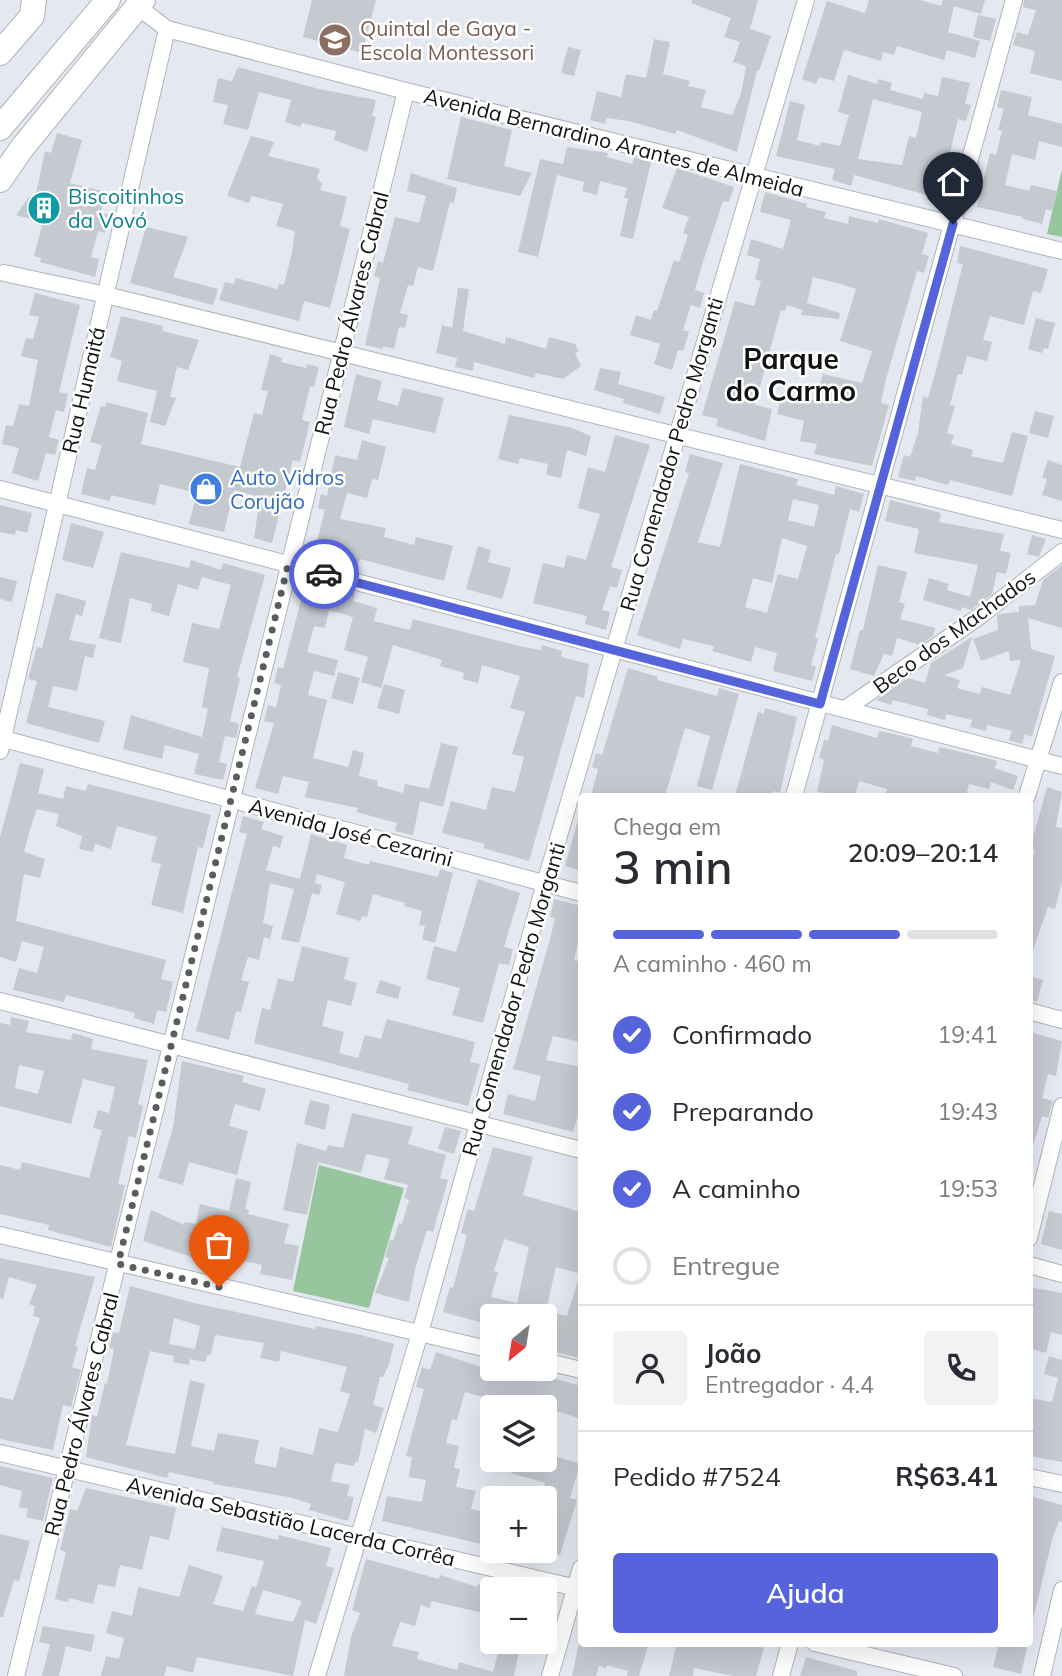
<!DOCTYPE html>
<html lang="pt">
<meta charset="utf-8">
<style>
body{margin:0;font-family:Mulish,sans-serif;background:#f2f2f3;color:#2b2b33;height:100vh;display:flex;flex-direction:column;font-size:26px;white-space:nowrap}
*{box-sizing:border-box;margin:0}
p{font-size:23px;color:#7c7c81}
.icon{flex:none;width:38px;height:38px;fill:none;stroke:currentColor;stroke-width:2;stroke-linecap:round;stroke-linejoin:round}
.map{position:relative;flex:1;overflow:hidden}
.side{position:absolute;left:578px;top:793px;width:455px;height:854px;display:flex;flex-direction:column;background:#fff;border-radius:7px;box-shadow:0 7px 28px #0002}
.side>*{flex:none}
.needle{width:46px;rotate:210deg}
.tools{position:absolute;left:480px;top:1304px;display:grid;gap:14px}
.tools a{display:grid;place-items:center;width:77px;height:77px;border-radius:7px;background:#fff;box-shadow:0 7px 28px #0002;font-size:35px}
.pin{position:absolute;display:grid;place-items:center;width:60px;height:60px;color:#fff;margin:-72px -30px;border-radius:50% 50% 50% 0;rotate:-45deg;box-shadow:0 0 7px #0007}
.pin .icon{rotate:45deg}
.courier{position:absolute;display:grid;place-items:center;width:70px;height:70px;margin:-35px;border:5px solid #5664db;border-radius:50%;background:#fff;color:#222;box-shadow:0 2px 9px #0007}
.headline em{font-style:normal;font-weight:600}
.headline div{display:flex;flex-direction:column-reverse}
.headline{display:flex;align-items:center;justify-content:space-between;height:119px;padding:0 35px}
h1{font-size:46px;font-weight:600;line-height:52px}
.bar{display:grid;grid-template-columns:repeat(4,1fr);gap:10px 7px;align-content:center;height:84px;padding:0 35px}
.bar i{height:9px;border-radius:5px;background:#e1e1e2}
.bar .current{background:#5664db}
.bar p{grid-column:span 4}
.line{display:flex;align-items:center;gap:18px;padding:0 35px;border-top:2px solid #e1e1e2}
.line div{flex:1}
.round{display:grid;place-items:center;flex:none;width:74px;height:74px;border-radius:7px;background:#f2f2f3}
ol{padding:0 35px;list-style:none}
li{display:flex;align-items:center;gap:21px;height:77px}
li p{margin-inline-start:auto}
li .icon{padding:7px;border-radius:50%;background:#5664db;color:#fff;stroke-width:4}
li:last-child{color:#7c7c81}
li i{width:38px;height:38px;border:4px solid #e1e1e2;border-radius:50%}
.button{display:flex;gap:14px;margin-top:auto;padding:14px 35px}
.button a{flex:1;height:80px;border-radius:7px;background:#5664db;color:#fff;font-size:28px;font-weight:600;line-height:80px;text-align:center}
.map>svg:first-child{display:block}
.green{fill:#97c69e}
.building{fill:#c5c9d0;fill-rule:evenodd}
.lines{fill:none;stroke-linecap:round;stroke-linejoin:round}
.minor-casing{stroke:#b0b4bb;stroke-width:18}
.primary-casing{stroke:#b0b4bb;stroke-width:26}
.minor{stroke:#fff;stroke-width:16}
.primary{stroke:#fff;stroke-width:24}
.done{stroke:#5a5c60;stroke-width:7;stroke-dasharray:0 12.6}
.route{stroke:#5664db;stroke-width:9}
.labels{text-anchor:middle;dominant-baseline:central;stroke-width:5;stroke-linejoin:round;paint-order:stroke}
.education-label{font-size:21px;fill:#785e54;stroke:#fff;text-anchor:start}
.street-label{font-size:21px;fill:#101113;stroke:#fff}
.culture-label{font-size:21px;fill:#0d838f;stroke:#fff;text-anchor:start}
.shop-label{font-size:21px;fill:#366cbe;stroke:#fff;text-anchor:start}
.district-label{font-size:28px;font-weight:bold;fill:#101113;stroke:#fff}
</style>
<div class="map">
<svg width="1062" height="1676" viewBox="0 0 1062 1676">
<rect width="100%" height="100%" fill="#e4e8f0"/>
<path class="green" d="M1062 169V237L1047 234Z
M319 1165 404 1188 369 1308 293 1291Z"/>
<path class="building" d="M312 0H376L362 53 303 37Z
M692 0H758L750 29 771 36 759 71 757 70 737 152 677 130 675 134 628 121 607 118 605 124 590 120 597 91 621 97 626 74 646 78 654 39 670 42 663 74 690 81 688 86 706 90 701 107 732 115 741 94 746 66 733 62 740 42 724 37 731 18 691 3Z
M869 0H920L941 6 943 0H985L981 14 954 6 948 32 980 41 975 58 947 50 944 60 897 46 894 55 883 52 881 61 844 50 834 81 819 77 816 84 802 79 827 1 865 13Z
M1024 0H1062V81L1030 73 1035 51 1013 45 1017 32 1028 35 1036 10 1023 7Z
M978 15 996 19 990 41 973 37Z
M568 47 581 50 574 76 561 73Z
M238 67 319 89 376 100 372 116 376 117 367 152 334 140 336 131 302 123 300 127 285 122 291 100 259 92 248 130 223 124 228 105 213 102 218 78 232 81Z
M848 75 877 84 879 79 892 83 890 90 923 99 924 93 938 96 942 77 970 83 965 104 971 105 966 121 958 119 944 178 950 180 945 200 854 175 851 186 832 180 835 169 776 156 790 101 805 105 797 140 820 146 821 142 840 146 849 115 838 112ZM873 99 922 112 916 138 909 136 902 165 858 159Z
M1001 90 1032 97 1028 115 1062 124V147L1039 141 1035 160 1012 154 1005 185 1029 191 1031 185 1057 191 1052 211 1046 209 1042 224 1023 219V217L977 207 990 153 996 155 1002 131 998 130 1004 109 997 107Z
M461 117 512 130 504 166 532 173 520 196 447 179Z
M57 133 82 140 70 183 106 192 101 213 110 215 105 233 98 231 91 257 99 259 95 277 40 262 41 258 34 256 43 222 16 215 29 197 35 198 45 151 51 153Z
M251 136 274 142 268 156 320 169 317 178 322 184 320 190 347 197 340 226 350 229 330 308 304 301 299 321 219 300 225 282 234 284 236 278 277 289 279 284 284 285 292 252 295 231 276 226 283 204 252 196 249 203 227 196Z
M567 147 608 153 607 157 632 164 634 157 651 162 633 239 620 236 628 198H624L627 188 600 181 597 195 582 191 584 182 557 175 538 257 518 252 540 159 563 164Z
M677 168 734 187 729 202 723 201 701 268 695 290 704 293 700 308 691 305 683 330 689 332 683 351 678 350 672 370 654 364 660 344 630 335 636 315 651 320 654 310 657 311 674 260 679 262 688 235 683 233 689 217 662 208Z
M411 173 457 188 454 203 450 202 433 271 418 267 413 286 408 285 400 313 408 315 405 328 399 327 394 349 383 346V349L365 345 380 278 374 276 378 261 383 263 395 217 419 223 426 196 407 191Z
M765 192 807 204 806 207 826 212 824 218 848 224 849 216 878 223 879 219 928 233 922 254 929 256 924 273 917 271 886 379 881 403 889 405 872 466 814 454 817 444 800 441 804 421 777 414 782 393 815 401 823 374 862 383 872 351 840 341 856 289 841 284 813 277 807 303 840 313 839 319 801 315 803 310 787 305 785 311 781 310 755 405 772 409 765 441 716 426 718 419 702 415 735 301 754 306 761 281 755 279 760 259 747 255 751 239 783 249 791 220 760 212Z
M146 227 188 237 173 277 218 289 213 305 130 283Z
M960 246 1048 269 1041 293 1033 291 1024 325 990 316 983 340 992 342 987 361 967 356 962 375 958 374 950 405 955 406 947 433 954 435 951 444 973 450 971 456 1003 463 1012 432 1028 436 1012 496 950 480 948 485 916 476 915 481 898 477 904 455 910 457 918 433 923 396 928 398 935 374 963 264 957 263Z
M458 288 469 289 463 331 505 344 506 337 546 349 549 337 575 344 579 351 575 353 581 366 563 379 536 373 534 378 474 362 473 371 455 367 457 358 436 353 442 325 452 328Z
M35 293 80 305 59 392 68 394 64 412 56 410 49 437 59 440 55 455 46 453 38 481 12 473 19 448 2 444 6 425 13 426 19 404 29 406 38 360 21 356 26 338 33 339 39 317 29 315Z
M121 316 163 326 162 331 199 340 188 370 177 367 170 397 176 398 165 426 150 422 157 391 117 381 122 361 110 357Z
M1036 318 1055 323 1048 349 1044 348 1042 353 1028 349Z
M270 354 282 358 281 362 306 368 307 364 319 367 314 387 310 386 302 420 310 422 300 462 293 460 272 543 254 538 260 497 234 490 224 532 189 524 197 493 160 484 155 505 111 495 110 501 81 494 87 468 95 470 102 445 90 442 101 406 105 407 106 402 148 413 141 444 240 467 254 413 262 415 268 391 261 390Z
M600 368 621 372 618 384 665 397 660 414 623 403 624 399 594 390Z
M356 374 382 381 377 400 398 406 403 388 444 398 435 433 373 419 369 434 344 427Z
M1035 411 1054 416 1048 438 1029 433Z
M509 415 572 428 591 436 586 456 567 450 561 478 546 475 548 464 520 458 518 464 498 459Z
M615 435 650 445 611 567 622 570 617 588 610 586 602 610 610 612 606 630 585 624 587 616 533 603 543 563 564 568 567 555 586 560 600 514 578 508 588 467 605 472Z
M362 440 386 447 378 480 372 479 367 498 347 493 340 519 386 528 384 537 414 545 416 537 453 546 444 581 360 559 358 565 314 553 325 510 318 508 321 494 327 496 335 455 357 460Z
M690 454 723 463 698 542 720 547 740 464 798 479 796 485 834 495 836 486 864 494 859 512 850 509 839 554H836L815 638 818 639 811 665 816 667 812 681 773 671 777 653 755 647 751 662 712 651 714 646 683 639 680 649 637 635 689 473 685 472ZM793 499 819 505 814 527 788 520ZM782 538 807 546 798 579 778 574 767 613 745 607 753 578 772 583Z
M1048 460 1062 465V501L1042 495 1047 479 1042 478Z
M890 500 941 513 939 522 1004 534 1000 551 1011 553 1006 574 997 572 992 594 971 610 962 607 961 611 923 600 929 578 949 584 947 590 970 597 978 565 914 553 919 529 885 521Z
M0 505 32 513 27 533 16 530 15 535 0 532Z
M71 523 104 532 93 568 62 560Z
M1032 535 1046 539 1039 557 1027 554Z
M478 546 491 550 488 562 511 568 502 599 466 589Z
M121 552 189 568 191 560 221 570 223 563 265 575 237 677 240 678 230 721 239 724 236 738 225 736 219 762 227 764 223 780 194 774 199 754 165 745 162 759 123 749 131 715 202 737 208 709 202 707 209 668 183 662 192 623 219 629 231 585 202 577 198 590 178 584 169 616 151 611 152 604 130 598 121 643 99 638Z
M878 565 907 572 899 602 905 604 900 619 935 628 933 636 920 645 897 638 892 656 884 654 874 676 850 669 860 630H863Z
M1062 565V628L1028 618 1031 649 1055 656 1032 737 1025 734 1022 744 1009 740 1012 731 987 725 986 731 970 727 972 720 946 714 945 720 927 715 928 709 893 700 891 705 876 700 908 678 925 683 931 663 972 637 963 668 944 675 960 680 957 688 980 694 982 687 1010 695 1021 660 1010 661 1009 651 981 661 973 639 998 630 997 616 1000 614 1019 612V606L1035 605 1043 580Z
M0 577 17 581 12 602 0 599Z
M305 585 336 593 337 589 355 593 353 601 377 608 374 621 410 630 413 619 519 646 541 650 542 645 562 651 561 657 589 664 584 698 576 696 529 861 483 848 485 844 442 833 451 801 486 810 492 787 515 792 524 757 512 754 525 712 510 708 520 676 482 665 478 683 463 679 464 673 440 666 442 660 393 645 381 688 361 682 368 657 344 650 353 617 329 610 325 628 314 626 307 652 338 660 334 676 314 671 308 695 327 700 313 758 348 767 353 750 364 753 359 776 378 781 377 786 403 793 405 784 429 789 441 743 458 747 443 807 420 801 413 835 395 831 397 823 356 812 358 808 305 797 309 782 283 776 278 794 255 788 274 723 264 721 268 705 276 708 281 685 274 683 278 667 283 669Z
M56 593 86 601 82 616 76 614 69 640 96 645 93 658 85 656 77 691 53 686 48 707 105 721 99 743 26 723 37 681 28 679 37 647 42 648Z
M628 668 658 677 657 680 717 696 719 688 739 694 712 790 697 786 710 736 685 728 665 796H591L598 769 592 767 596 753 602 755Z
M338 672 360 678 353 704 331 698Z
M384 684 405 690 399 714 377 708Z
M765 708 797 717 780 793 773 791 771 796H735L758 712 764 714Z
M832 725 877 738 879 731 895 734 913 739 911 746 938 753 939 747 982 757 997 761 995 768 1018 776 1013 790 991 782 989 789 969 784 966 796 924 793 923 796H885L887 789 859 781 855 796 817 792 824 760 819 758 824 740 828 741Z
M20 763 44 769 38 793 63 799 66 786 86 791 88 784 211 815 203 848 198 847 183 913 151 905 161 864 151 862 157 837 117 826 111 849 95 844 93 852 79 849 82 836 56 826 59 814 37 809 30 829 24 852 45 859 40 878 24 874 16 921 166 960 161 979 173 982 166 1012 157 1010 154 1024 134 1018 135 1013 66 995 64 1002 13 990 19 968 37 973 44 947 22 941 16 962 0 957V837Z
M1047 787 1062 792 1056 827 1062 828V882L1055 909 1048 907 1033 950H1029V871L1035 850 1030 849Z
M243 816 264 822 261 829 283 836 280 848 273 846 266 870 300 879 311 834 347 845 344 858 369 865 370 861 438 877 440 869 453 873 435 943 422 939 425 926 419 925 422 911 404 906 405 903 373 894 367 917 362 916 360 921 336 914 345 882 317 874 315 883 322 885 319 895 312 893 299 943 281 939 294 889 270 883 263 923 273 926 270 939 264 937 259 960 248 957 241 980 249 982 241 1012 236 1011 229 1040 196 1031 247 834 239 832Z
M578 820H581V871L565 866Z
M478 879 520 893 504 947 513 949 509 965 499 963 483 1023 452 1015 460 988 426 979 434 946 456 952Z
M554 899 581 906V931L574 960 581 962V1042L553 1036 546 1060 581 1067V1106L573 1132 503 1114 508 1094 535 1101 541 1076 513 1069 550 939 555 918 550 917Z
M302 946 349 958 344 979 357 983 351 1006 328 1000 322 1026 344 1032 339 1053 358 1058 365 1035 381 1039 387 1019 475 1042 470 1062 480 1064 468 1106 407 1090 409 1084 254 1043 262 1008 270 1010 278 978 293 982Z
M1029 976 1043 980 1037 1002 1029 1001Z
M380 980 401 987 398 999 376 993Z
M11 1017 29 1021 26 1032 71 1040 73 1033 93 1039 91 1049 148 1060 138 1104 143 1106 136 1138 129 1136 118 1184 125 1185 111 1247 48 1230 49 1225 0 1214V1165L20 1170 22 1162 89 1178 102 1130 93 1128 98 1110 109 1113 115 1087 83 1079 71 1124 0 1106V1023L10 1025ZM19 1065 44 1071 38 1094 15 1088Z
M1029 1032 1062 1041 1056 1076 1048 1074 1042 1098 1053 1101 1048 1118 1042 1116 1032 1149H1029Z
M182 1061 244 1076 242 1082 266 1089 260 1111 235 1104 229 1126 248 1131 237 1175 189 1162 183 1185 158 1178 173 1128Z
M310 1100 330 1105 325 1130 304 1124Z
M352 1113 413 1127 408 1144 446 1155 440 1178 448 1180 433 1232 427 1230 415 1269 409 1302 375 1293 389 1258 385 1257 390 1240 393 1241 399 1223 402 1224 409 1200 404 1198 408 1185 384 1179 390 1159 366 1154 361 1173 318 1162 307 1215 283 1210 297 1143 326 1151 328 1145 343 1148Z
M445 1127 461 1131 454 1154 438 1149Z
M493 1147 533 1157 523 1195 581 1212V1274L556 1267 546 1311 567 1316 578 1280H581L579 1358 544 1349V1316H489L487 1324 443 1312 450 1287 453 1288 467 1235 461 1233 468 1209 474 1211ZM504 1239 529 1247 517 1303 491 1297 498 1272 494 1271Z
M236 1178 251 1182 245 1209 249 1210 248 1214 289 1224 284 1243 299 1246 292 1280 260 1274 262 1265 238 1259 236 1268 217 1264 215 1270 197 1266 198 1259 143 1241 151 1210 184 1225 185 1222 196 1224 200 1204 229 1211Z
M1049 1211 1062 1214V1250L1041 1244Z
M0 1258 95 1277 75 1346H78L72 1367 81 1370 71 1407 63 1405 53 1450 0 1439V1397L13 1400 40 1318 33 1316 35 1306 29 1304 37 1285 9 1277 3 1299 0 1298Z
M130 1286 194 1303 315 1329 316 1326 357 1334 394 1344 389 1364 383 1377H380L373 1405 384 1408 376 1433 365 1429 358 1462H355L354 1466 335 1463 331 1481 350 1485 347 1496 354 1497 348 1521 309 1510 311 1504 289 1497 213 1484 214 1482 169 1472 167 1478 86 1457 92 1415 97 1417 105 1383 107 1384 114 1349 109 1348 113 1332 119 1333ZM174 1318 200 1326 195 1349 169 1344ZM215 1335 264 1343 260 1358 279 1362 281 1351 347 1367 340 1391 350 1394 338 1432 319 1428 313 1455 280 1447 276 1468 254 1463 259 1440 218 1433 214 1451 191 1446 205 1384 190 1380 175 1454 126 1445 150 1351 174 1356 173 1362 189 1365 190 1359 206 1362 207 1355H211Z
M1029 1287 1062 1293V1335L1051 1332 1046 1353 1029 1348Z
M436 1352 491 1370 490 1372 540 1382 542 1375 581 1386V1419L544 1407H521L465 1392 457 1420 452 1419 446 1443 459 1446 454 1468 460 1469 456 1487 476 1491 471 1509 492 1514 486 1545 382 1521 387 1496 422 1502 426 1480 409 1477 412 1457 406 1456 424 1389 416 1387 422 1367 430 1370Z
M1049 1356 1062 1360V1462L1029 1456V1398L1052 1402 1058 1378 1044 1374Z
M544 1453 580 1464 570 1498 577 1500 560 1555 544 1550V1498H541L545 1483 511 1473 515 1460H544Z
M0 1466 53 1478 43 1521 26 1517 28 1509 19 1507 22 1491 0 1485Z
M86 1488 176 1508 169 1540 150 1536 142 1570 120 1565 115 1587 98 1584 93 1604 69 1598 68 1602 55 1599 66 1552 60 1550 70 1509 77 1511Z
M1029 1496 1062 1505V1522L1059 1521 1052 1540 1033 1619H1029Z
M222 1527 278 1540 279 1535 331 1548 326 1566 334 1568 324 1601 316 1624 305 1620 293 1676 197 1657 193 1673 167 1666 164 1676H101L106 1656 119 1659 124 1638 106 1633 112 1611 132 1616 138 1587 179 1597 189 1565 223 1576 213 1604 243 1611 252 1586 256 1588 264 1561 216 1551ZM263 1590 302 1601 293 1622 255 1614Z
M0 1534 30 1541 19 1581 14 1580 3 1617H0Z
M502 1550H536L533 1563 501 1555Z
M366 1559 439 1579 440 1575 477 1587 478 1584 492 1587V1615L431 1601 430 1608 421 1605 415 1626 400 1622 392 1646 419 1652 417 1659 457 1670 459 1662 493 1672 501 1642 520 1646 514 1676H344L351 1637 360 1613 352 1610Z
M43 1626 95 1635 91 1652 66 1646 59 1676H42L50 1644 39 1642Z
M579 1643H649L639 1676H627L628 1671 607 1665 606 1668 599 1666 596 1676H572Z
M677 1643H744L764 1648 756 1676H733L694 1668 693 1676H669Z
M999 1643H1028L1021 1674 993 1667Z
M806 1657 857 1671V1676H800Z"/>
<g class="lines">
<defs>
<path id="minor" d="M138 7 167 29 406 91 1062 251
M4 273 106 295 1062 530
M0 489 1062 766
M845 709 980 616 1062 552
M0 738 581 893
M0 751 167 29
M794 796 1014 0
M1027 796 1062 682
M0 1001 581 1150
M1029 1011 1062 1020
M0 1235 492 1350
M1029 1238 1062 1106
M1029 1265 1062 1274
M544 1361 581 1370
M0 1453 581 1589
M1029 1477 1062 1484
M815 1643 954 1676
M16 1676 406 91
M317 1676 420 1333 545 883 806 0
M550 1676 581 1568
M781 1676 790 1643
M1042 1676 1062 1590"/>
<path id="primary" d="M0 53 32 16 34 0
M0 128 108 0
M0 180 22 148 143 0"/>
</defs>
<use href="#minor" class="minor-casing"/>
<use href="#primary" class="primary-casing"/>
<use href="#minor" class="minor"/>
<use href="#primary" class="primary"/>
</g>
<g class="lines">
<path class="done" d="M219 1287 118 1264 288 565 324 574"/>
<path class="route" d="M324 574 820 704 953 224"/>
</g>
<defs>
<symbol id="school-disc" viewBox="-11 -11 22 22"><circle r="9.5" fill="#8d6e63" stroke="#fff"/><path d="M0-5L7-2L0 1L-7-2ZM-4 1L0 2.5L4 1V4Q0 6-4 4Z" fill="#fff"/></symbol>
<symbol id="building-disc" viewBox="-11 -11 22 22"><circle r="9.5" fill="#0f9aa8" stroke="#fff"/><path d="M-4-6H4V6H1V3H-1V6H-4ZM-2.5-4.3h1.7v1.8h-1.7ZM.8-4.3h1.7v1.8H.8ZM-2.5-1h1.7V.8h-1.7ZM.8-1h1.7V.8H.8Z" fill="#fff"/></symbol>
<symbol id="shop-disc" viewBox="-11 -11 22 22"><circle r="9.5" fill="#3f7fe0" stroke="#fff"/><path d="M-5-2.5h2.3a2.7 3.5 0 0 1 5.4 0H5L5.5 6h-11ZM-1.5-2.5h3a1.5 2.3 0 0 0-3 0Z" fill="#fff"/></symbol>
</defs>
<g fill-rule="evenodd">
<use href="#school-disc" x="316" y="21" width="38" height="38"/>
<use href="#building-disc" x="25" y="189" width="38" height="38"/>
<use href="#shop-disc" x="187" y="470" width="38" height="38"/>
</g>
<g class="labels">
<g class="education-label">
<text x="360" y="28">Quintal de Gaya -<tspan x="360" dy="24">Escola Montessori</tspan></text>
</g>
<g class="street-label">
<text transform="translate(614 142) rotate(14)">Avenida Bernardino Arantes de Almeida</text>
<text transform="translate(351 313) rotate(-76)">Rua Pedro Álvares Cabral</text>
<text transform="translate(83 390) rotate(-77)">Rua Humaitá</text>
<text transform="translate(671 454) rotate(-74)">Rua Comendador Pedro Morganti</text>
<text transform="translate(954 631) rotate(-36)">Beco dos Machados</text>
<text transform="translate(351 832) rotate(15)">Avenida José Cezarini</text>
<text transform="translate(513 999) rotate(-74)">Rua Comendador Pedro Morganti</text>
<text transform="translate(81 1414) rotate(-76)">Rua Pedro Álvares Cabral</text>
<text transform="translate(291 1521) rotate(13)">Avenida Sebastião Lacerda Corrêa</text>
</g>
<g class="culture-label">
<text x="68" y="196">Biscoitinhos<tspan x="68" dy="24">da Vovó</tspan></text>
</g>
<g class="shop-label">
<text x="230" y="477">Auto Vidros<tspan x="230" dy="24">Corujão</tspan></text>
</g>
<g class="district-label">
<text x="791" y="358">Parque<tspan x="791" dy="32">do Carmo</tspan></text>
</g>
</g>
</svg>
<div class="tools">
<a><svg class="needle" viewBox="-14 -14 28 28"><path d="M0-13l5 13h-10z" fill="#e53935"/><path d="M0 13l5-13h-10z" fill="#7c7c81"/></svg></a>
<a><svg class="icon" aria-label="layers" viewBox="0 0 24 24"><path d="M12 4l9 5-9 5-9-5zM3 14l9 5 9-5"/></svg></a>
<a>+</a>
<a>−</a>
</div>
<div class="pin" style="left:219px;top:1287px;background:#ea580c"><svg class="icon" aria-label="bag" viewBox="0 0 24 24"><path d="M5 8h14l-1 12H6zM9 8a3 3 0 0 1 6 0"/></svg></div>
<div class="pin" style="left:953px;top:224px;background:#1f2937"><svg class="icon" aria-label="home" viewBox="0 0 24 24"><path d="M3 11l9-7 9 7M6 9v11h12V9"/></svg></div>
<div class="courier" style="left:324px;top:574px"><svg class="icon" aria-label="car" viewBox="0 0 24 24"><path d="M5 17H2v-5l4-1 3-4h7l3 4 3 1v5h-3M9 17h6M6 11h13"/><circle cx="7" cy="17" r="2"/><circle cx="17" cy="17" r="2"/></svg></div>
<section class="side">
<div class="headline"><div><h1>3 min</h1><p>Chega em</p></div><em>20:09–20:14</em></div>
<div class="bar"><i class="current"></i><i class="current"></i><i class="current"></i><i></i><p>A caminho · 460 m</p></div>
<ol>
<li><svg class="icon" aria-label="check" viewBox="0 0 24 24"><path d="M5 12l5 5 9-10"/></svg>Confirmado<p>19:41</p></li>
<li><svg class="icon" aria-label="check" viewBox="0 0 24 24"><path d="M5 12l5 5 9-10"/></svg>Preparando<p>19:43</p></li>
<li><svg class="icon" aria-label="check" viewBox="0 0 24 24"><path d="M5 12l5 5 9-10"/></svg>A caminho<p>19:53</p></li>
<li><i></i>Entregue</li>
</ol>
<div class="line" style="height:126px"><a class="round"><svg class="icon" aria-label="person" viewBox="0 0 24 24"><circle cx="12" cy="8" r="4"/><path d="M4 21q1-7 8-7t8 7"/></svg></a><div><b>João</b><p>Entregador · 4.4</p></div><a class="round"><svg class="icon" aria-label="phone" viewBox="0 0 24 24"><path d="M5 4h4l2 5-3 2q2 4 5 5l2-3 5 2v4C11 20 4 13 5 4z"/></svg></a></div>
<div class="line" style="height:91px"><div>Pedido #7524</div><b>R$63.41</b></div>
<div class="button"><a>Ajuda</a></div>
</section>
</div>
